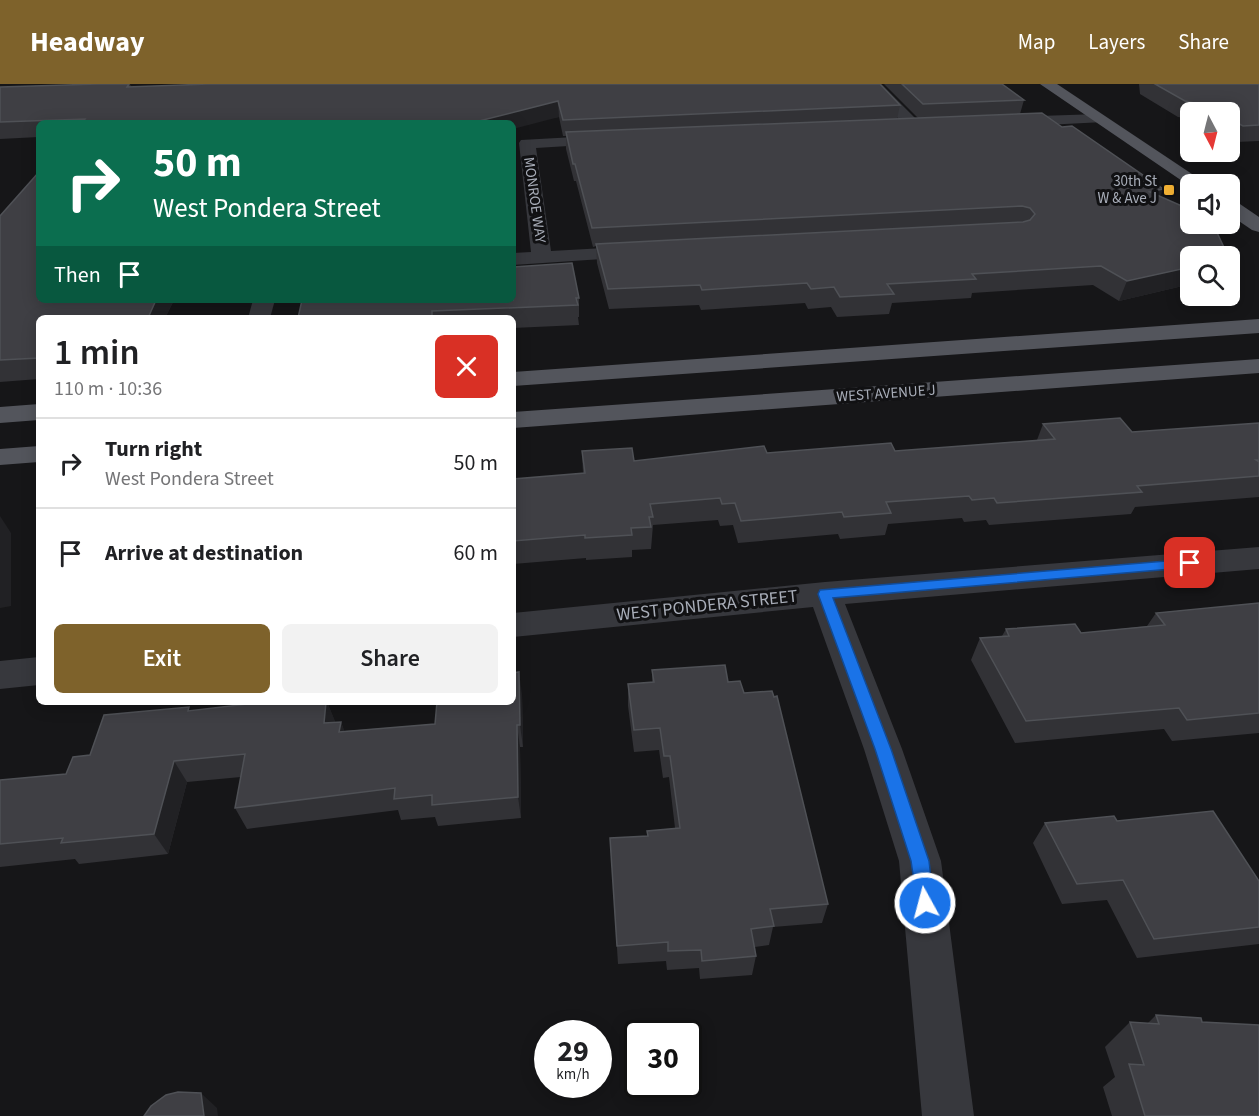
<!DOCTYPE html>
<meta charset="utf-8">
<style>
body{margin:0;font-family:"Source Sans 3",sans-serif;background:#f2f2f2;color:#202124;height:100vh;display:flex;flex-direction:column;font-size:22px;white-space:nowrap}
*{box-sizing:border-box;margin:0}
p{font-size:20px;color:#757577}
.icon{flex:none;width:33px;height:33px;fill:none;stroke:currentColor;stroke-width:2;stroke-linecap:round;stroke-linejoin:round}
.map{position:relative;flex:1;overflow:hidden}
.side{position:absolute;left:36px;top:231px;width:480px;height:390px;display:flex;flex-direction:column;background:#fff;border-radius:9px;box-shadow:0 3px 15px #0003}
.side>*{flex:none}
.hud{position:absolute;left:36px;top:36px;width:480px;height:183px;border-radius:9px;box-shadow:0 3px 15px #0003;background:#0b6e4f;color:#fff;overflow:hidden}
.needle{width:39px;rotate:173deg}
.buttons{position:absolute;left:1180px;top:18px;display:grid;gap:12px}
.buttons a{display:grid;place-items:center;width:60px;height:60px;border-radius:9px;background:#fff;box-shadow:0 3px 15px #0003;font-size:30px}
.speed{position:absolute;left:534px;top:936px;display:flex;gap:12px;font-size:30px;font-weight:700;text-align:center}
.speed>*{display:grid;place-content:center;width:78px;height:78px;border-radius:50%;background:#fff;box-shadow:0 3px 15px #0003;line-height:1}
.speed small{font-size:15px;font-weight:400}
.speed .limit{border:3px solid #111;border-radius:9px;background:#fff;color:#111}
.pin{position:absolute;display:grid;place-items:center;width:51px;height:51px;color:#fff;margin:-26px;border-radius:12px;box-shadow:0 3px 9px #0006}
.me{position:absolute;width:66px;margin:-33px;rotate:353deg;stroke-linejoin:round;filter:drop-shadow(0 0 4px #0008)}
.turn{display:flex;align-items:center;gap:21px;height:126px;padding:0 18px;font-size:27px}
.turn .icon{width:78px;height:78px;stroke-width:2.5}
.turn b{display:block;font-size:42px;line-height:51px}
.then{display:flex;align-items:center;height:57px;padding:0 18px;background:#0003;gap:12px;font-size:22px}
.round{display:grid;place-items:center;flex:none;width:63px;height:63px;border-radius:9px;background:#f2f2f2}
.summary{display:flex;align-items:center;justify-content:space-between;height:102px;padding:0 18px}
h1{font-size:36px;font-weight:600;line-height:45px}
.action{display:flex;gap:12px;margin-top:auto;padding:12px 18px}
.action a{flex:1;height:69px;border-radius:9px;background:#7e622b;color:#fff;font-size:24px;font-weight:600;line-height:69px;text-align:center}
.action a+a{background:#f2f2f2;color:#202124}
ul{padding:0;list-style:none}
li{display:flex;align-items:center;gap:18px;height:90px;padding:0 18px;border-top:2px solid #e0e0e0}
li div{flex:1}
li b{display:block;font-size:22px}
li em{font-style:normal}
header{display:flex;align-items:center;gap:36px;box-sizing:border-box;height:84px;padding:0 30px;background:#7e622b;color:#fff}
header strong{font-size:28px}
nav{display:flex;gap:33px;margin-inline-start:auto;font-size:21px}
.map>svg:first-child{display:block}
</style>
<header>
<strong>Headway</strong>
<nav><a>Map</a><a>Layers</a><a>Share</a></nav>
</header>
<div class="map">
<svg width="1259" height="1032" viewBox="0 0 1259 1032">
<rect width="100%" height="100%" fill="#161618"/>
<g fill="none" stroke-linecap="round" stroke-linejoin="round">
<g fill="#37383d" fill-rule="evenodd">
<polygon points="866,0 881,0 920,39 922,42 920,45 908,45"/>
<polygon points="1099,30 1104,32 1107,35 1104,38 1007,43 999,38 1007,33"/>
<polygon points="611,51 619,56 617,59 536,64 551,167 640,162 647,164 650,168 647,172 513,181 513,169 531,168 519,59 521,56"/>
<polygon points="253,216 275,216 270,234 248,234"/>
<polygon points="1259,463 1259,485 845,520 902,665 941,777 974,1032 922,1032 899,777 864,665 813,523 513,553 513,529 825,498"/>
<polygon points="39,573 39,601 0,605 0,577"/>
</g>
<g fill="#53555c" fill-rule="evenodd">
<polygon points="1040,0 1057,0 1207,100 1191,100 1191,103"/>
<polygon points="1230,116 1237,118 1259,133 1259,148 1252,146 1230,131"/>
<polygon points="1259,235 1259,249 513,302 513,288"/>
<polygon points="1259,275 1259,289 513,344 513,328"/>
<polygon points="39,320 39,336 0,339 0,323"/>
<polygon points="39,362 39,378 0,381 0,365"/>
</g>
</g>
<g fill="#323236">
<polygon points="130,0 131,3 900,21 897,35 918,34 884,0 1002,0 1024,16 1020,30 1160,112 1191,172 1191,200 1119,217 1093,201 972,209 971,214 892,219 889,230 837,233 831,223 808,225 805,219 701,226 699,221 609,225 597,179 596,162 593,163 576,97 574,97 566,65 566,52 563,52 559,33 513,39 39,39 39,53 0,55 0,3"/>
<polygon points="1139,0 1259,0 1259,57 1236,58 1230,55 1230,28 1191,28 1191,35 1178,33 1140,10"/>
<polygon points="0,132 174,216 165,234 39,234 39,295 0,298"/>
<polygon points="579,214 579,233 578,233 579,241 513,244 513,234 298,234"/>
<polygon points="1259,339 1259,413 1135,423 1131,430 989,441 986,436 964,438 962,434 888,440 885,451 840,455 838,450 738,459 733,441 720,442 718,436 653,441 651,465 632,466 632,473 586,476 586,474 513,480 513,395 583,390 582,367 634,377 767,369 895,367 1037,356 1043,340 1132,348"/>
<polygon points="1259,519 1259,649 1172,657 1164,645 1015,659 971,576 980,554 1002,552 1006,545 1081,549 1147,542 1156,529"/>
<polygon points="652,586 728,598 744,609 828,820 822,839 773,843 769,861 755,863 756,872 752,891 700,895 699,884 667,886 666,877 618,880 610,754 647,752 647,747 675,744 669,693 663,694 659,666 634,668 628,622 628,600 652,598"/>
<polygon points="522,610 523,663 520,663 521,734 438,742 435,733 401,736 398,726 247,745 235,724 241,693 187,698 168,770 79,780 75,775 0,783 0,696 66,690 90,671 191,627 265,618 327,618 335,638 341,638 344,647 435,640"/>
<polygon points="1117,737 1259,797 1259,860 1137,874 1107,816 1062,820 1033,759 1045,739"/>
<polygon points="1156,931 1202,938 1259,1032 1112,1032 1103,1003 1115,993 1105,963 1130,938 1148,939"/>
</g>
<g fill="#212124">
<polygon points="558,17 559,33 513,45 513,39 480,39 479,37"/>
<polygon points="1163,105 1156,123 1150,108"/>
<polygon points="1191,183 1191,200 1119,217 1127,197"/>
<polygon points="156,216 174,216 165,234 148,234"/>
<polygon points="0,432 11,449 11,522 0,524"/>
<polygon points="519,588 522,610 523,663 520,641"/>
<polygon points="326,618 327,618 335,637 332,661 324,639"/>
<polygon points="341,638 349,659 339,648"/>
<polygon points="517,641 520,663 521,734 518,713"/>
<polygon points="174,677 187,698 168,770 154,750"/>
<polygon points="201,1009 217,1024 218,1032 204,1032"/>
</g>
<g fill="#3f3f44" stroke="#4f5156" stroke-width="1.5">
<polygon points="98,0 129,0 127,3 209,0 880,0 900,21 563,36 558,17 479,37 480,39 82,39 85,35 0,38 0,3"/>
<polygon points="902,0 1002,0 1024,16 923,20"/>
<polygon points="1155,0 1258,0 1259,1 1259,41 1243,42 1230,35 1230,28 1218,28 1204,21 1185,17"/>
<polygon points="1042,29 1062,43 1072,42 1163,105 1150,108 1191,126 1191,140 1213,140 1228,172 1191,172 1191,183 1127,197 1101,182 972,190 976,195 887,200 894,210 840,213 834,203 811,205 807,199 702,206 700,201 608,205 596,160 1023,138 1030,136 1035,130 1030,124 1022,122 592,144 575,80 573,80 566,48"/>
<polygon points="39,88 39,216 156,216 148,234 39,234 39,274 0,276 0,132"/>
<polygon points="572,179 579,214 576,214 578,221 432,227 432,234 298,234 302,216 513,216 513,183"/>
<polygon points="1120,334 1132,348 1259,339 1259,376 1256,376 1259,378 1259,392 1137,402 1142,408 997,419 994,414 972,416 969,412 886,418 891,429 844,433 842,428 741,437 735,419 722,420 720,414 650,420 653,433 649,433 651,443 631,444 632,451 585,454 585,451 513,457 513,395 585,389 582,367 632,364 634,377 764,362 767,369 891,359 895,367 1055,355 1043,340"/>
<polygon points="1259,519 1259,629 1187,636 1179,624 1026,637 980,554 1009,552 1006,545 1075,540 1081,549 1165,541 1156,529"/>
<polygon points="725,581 728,598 740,597 744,609 772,607 774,613 777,612 828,820 770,825 774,842 751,845 756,872 702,877 701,866 668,867 668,858 617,862 610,754 648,752 647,747 680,744 670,672 664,672 660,644 634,646 628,600 654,598 652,586"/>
<polygon points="519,588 520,641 517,641 518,713 432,721 432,711 394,715 395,704 235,724 245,670 174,677 154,750 61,759 63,754 0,760 0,696 66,690 73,673 90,671 104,631 189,623 188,627 265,618 326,618 324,639 341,638 339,648 435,640 437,618 513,618 513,589"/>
<polygon points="1213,727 1259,797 1259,843 1154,855 1123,796 1077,800 1045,739 1114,732 1117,737"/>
<polygon points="1156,931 1201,934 1202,938 1259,941 1259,1032 1145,1032 1129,980 1144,981 1130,938 1159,940"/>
<polygon points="178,1008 201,1009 204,1032 144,1032 151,1022 166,1011"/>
</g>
<polygon fill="#1a73e8" stroke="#114b97" stroke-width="1.5" points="1190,475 1197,479 1195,483 833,514 891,665 929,777 934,819 931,825 925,828 918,825 911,777 875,665 818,510 820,506"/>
<rect fill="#f2b134" stroke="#111113" stroke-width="2" x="1163" y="100" width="12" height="12" rx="3"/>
<g text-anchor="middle" stroke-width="6" stroke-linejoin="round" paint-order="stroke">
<g font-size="15" fill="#a8adb8" stroke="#111113" text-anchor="end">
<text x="1157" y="102">30th St<tspan x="1157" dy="17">W &amp; Ave J</tspan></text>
</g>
<g font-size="15" fill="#a8adb8" stroke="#111113">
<text transform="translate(535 116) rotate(82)" y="5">MONROE WAY</text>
<text transform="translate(886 309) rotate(-4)" y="5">WEST AVENUE J</text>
</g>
<g font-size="18" fill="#a8adb8" stroke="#111113">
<text transform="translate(707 521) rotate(-6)" y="6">WEST PONDERA STREET</text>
</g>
</g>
</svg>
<div class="buttons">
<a><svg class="needle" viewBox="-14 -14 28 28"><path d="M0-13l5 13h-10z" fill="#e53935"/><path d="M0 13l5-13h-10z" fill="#757577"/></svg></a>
<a><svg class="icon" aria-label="sound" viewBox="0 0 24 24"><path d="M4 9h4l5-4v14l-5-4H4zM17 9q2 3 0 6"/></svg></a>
<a><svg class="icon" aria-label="search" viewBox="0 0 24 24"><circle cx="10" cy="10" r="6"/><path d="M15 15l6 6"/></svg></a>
</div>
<div class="speed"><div>29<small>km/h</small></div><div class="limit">30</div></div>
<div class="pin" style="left:1190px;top:479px;background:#d93025"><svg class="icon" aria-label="arrive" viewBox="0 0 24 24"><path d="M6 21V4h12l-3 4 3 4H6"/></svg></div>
<svg class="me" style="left:925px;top:819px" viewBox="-20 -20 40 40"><circle r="17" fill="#1a73e8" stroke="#fff" stroke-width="3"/><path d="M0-11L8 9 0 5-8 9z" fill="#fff"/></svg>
<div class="hud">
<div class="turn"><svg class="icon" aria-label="right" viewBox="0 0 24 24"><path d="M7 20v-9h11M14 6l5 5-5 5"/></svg><div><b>50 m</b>West Pondera Street</div></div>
<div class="then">Then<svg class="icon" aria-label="arrive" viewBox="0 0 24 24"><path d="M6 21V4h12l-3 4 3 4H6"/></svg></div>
</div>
<section class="side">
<div class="summary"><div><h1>1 min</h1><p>110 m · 10:36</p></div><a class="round" style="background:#d93025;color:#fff"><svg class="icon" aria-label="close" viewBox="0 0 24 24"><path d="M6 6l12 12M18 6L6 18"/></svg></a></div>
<ul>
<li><svg class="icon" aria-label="right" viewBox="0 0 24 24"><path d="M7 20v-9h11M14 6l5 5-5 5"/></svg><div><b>Turn right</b><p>West Pondera Street</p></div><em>50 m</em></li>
<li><svg class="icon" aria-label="arrive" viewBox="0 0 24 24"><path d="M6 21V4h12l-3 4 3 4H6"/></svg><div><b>Arrive at destination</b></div><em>60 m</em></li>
</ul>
<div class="action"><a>Exit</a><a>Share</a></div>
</section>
</div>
